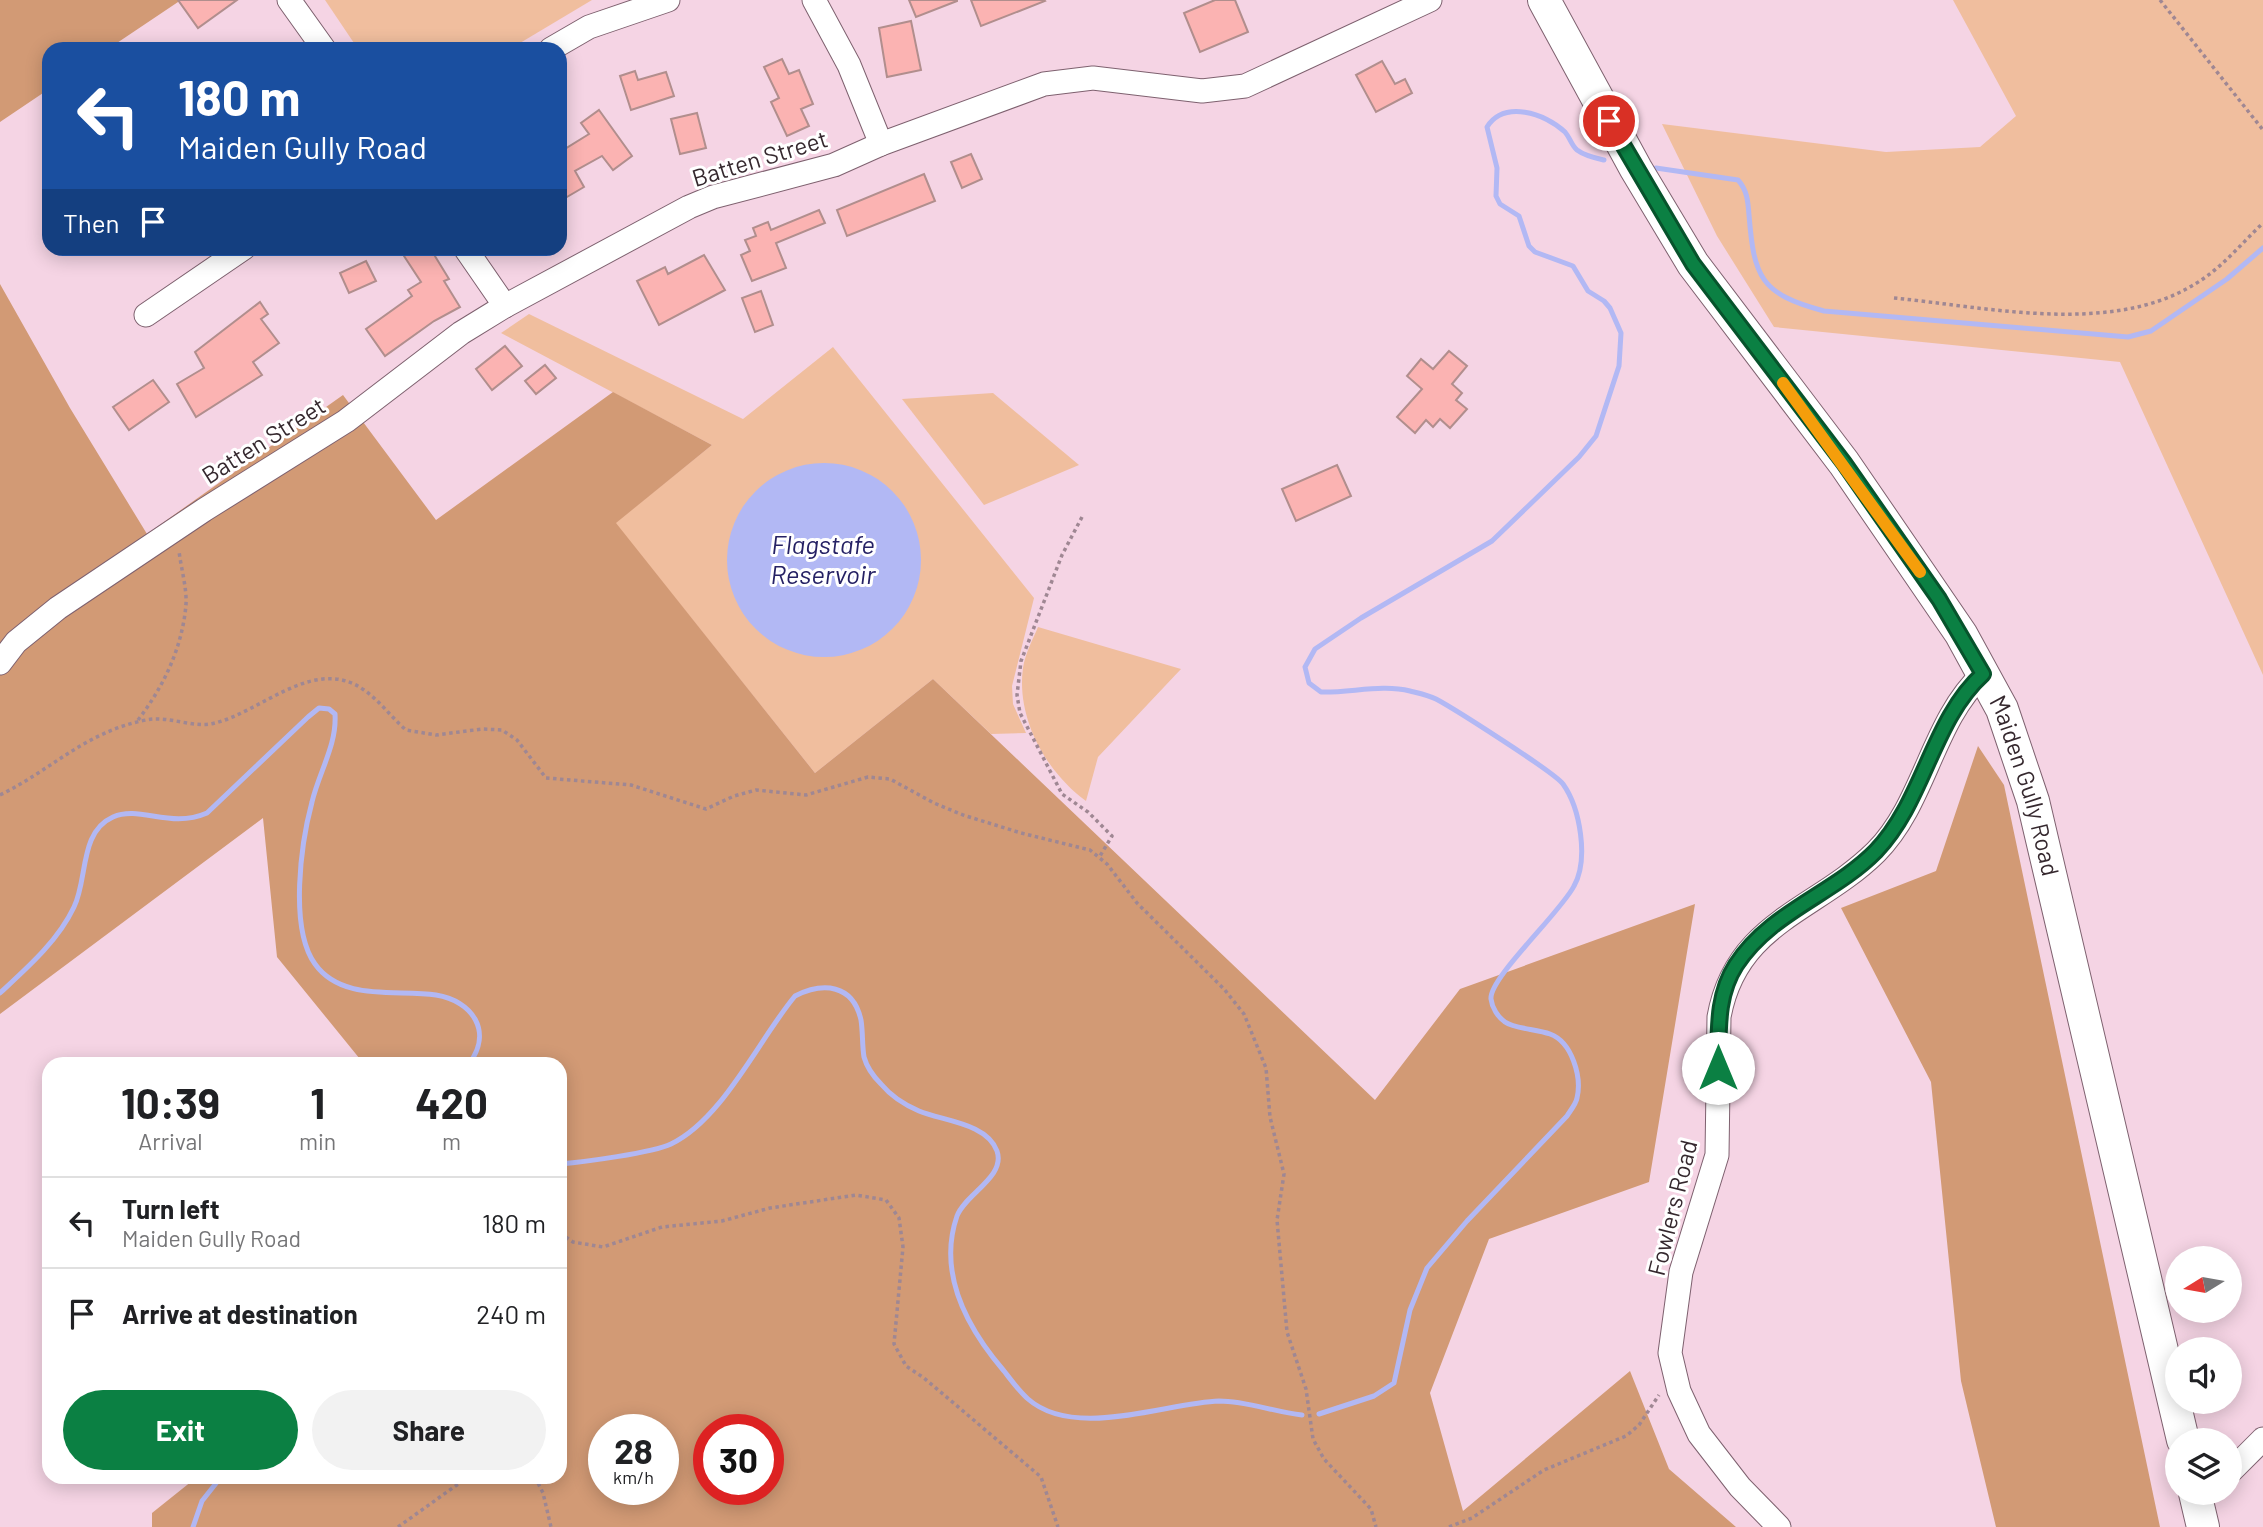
<!DOCTYPE html>
<style>
body{margin:0;font-family:Barlow,sans-serif;background:#f2f2f2;color:#202124;height:100vh;display:flex;flex-direction:column;font-size:26px;white-space:nowrap}
*{box-sizing:border-box;margin:0}
p{font-size:23px;color:#757577}
.icon{flex:none;width:38px;height:38px;fill:none;stroke:currentColor;stroke-width:2;stroke-linecap:round;stroke-linejoin:round}
.map{position:relative;flex:1;overflow:hidden}
.side{position:absolute;left:42px;top:1057px;width:525px;height:427px;display:flex;flex-direction:column;background:#fff;border-radius:21px;box-shadow:0 4px 18px #0003}
.side>*{flex:none}
.hud{position:absolute;left:42px;top:42px;width:525px;height:214px;border-radius:21px;box-shadow:0 4px 18px #0003;background:#1a4fa0;color:#fff;overflow:hidden}
.needle{width:46px;rotate:259deg}
.tools{position:absolute;left:2165px;top:1246px;display:grid;gap:14px}
.tools a{display:grid;place-items:center;width:77px;height:77px;border-radius:50%;background:#fff;box-shadow:0 4px 18px #0003;font-size:35px}
.speed{position:absolute;left:588px;top:1414px;display:flex;gap:14px;font-size:35px;font-weight:700;text-align:center}
.speed>*{display:grid;place-content:center;width:91px;height:91px;border-radius:50%;background:#fff;box-shadow:0 4px 18px #0003;line-height:1}
.speed small{font-size:18px;font-weight:400}
.speed .limit{border:10px solid #d22;background:#fff;color:#111}
.pin{position:absolute;display:grid;place-items:center;width:60px;height:60px;color:#fff;margin:-30px;border:4px solid #fff;border-radius:50%;box-shadow:0 2px 7px #0007}
.me{position:absolute;width:77px;margin:-38px;rotate:0deg;stroke-linejoin:round;filter:drop-shadow(0 0 5px #0008)}
.turn{display:flex;align-items:center;gap:24px;height:147px;padding:0 21px;font-size:32px}
.turn .icon{width:91px;height:91px;stroke-width:2.5}
.turn b{display:block;font-size:49px;line-height:60px}
.then{display:flex;align-items:center;height:66px;padding:0 21px;background:#0003;gap:14px;font-size:26px}
.eta{display:flex;justify-content:space-evenly;align-items:center;height:119px;text-align:center}
.eta b{font-size:42px;font-weight:700;line-height:49px}
.cta{display:flex;gap:14px;margin-top:auto;padding:14px 21px}
.cta a{flex:1;height:80px;border-radius:42px;background:#0b8043;color:#fff;font-size:28px;font-weight:700;line-height:80px;text-align:center}
.cta a+a{background:#f2f2f2;color:#202124}
ul{padding:0;list-style:none}
li{display:flex;align-items:center;gap:21px;height:91px;padding:0 21px;border-top:2px solid #e0e0e0}
li div{flex:1}
li b{display:block;font-size:26px}
li em{font-style:normal}
.map>svg:first-child{display:block}
</style>
<div class="map">
<svg width="2263" height="1527" viewBox="0 0 2263 1527">
<rect width="100%" height="100%" fill="#f5d4e4"/>
<g fill="#f0be9e">
<polygon points="325,0 592,0 510,49 358,49"/>
<polygon points="1953,0 2263,0 2263,675 2120,362 1774,327 1717,236 1662,124 1886,152 1980,147 2016,116"/>
<polygon points="529,314 743,419 833,347 1034,598 1012,686 1013,704 1026,733 991,734 933,679 815,773 615,523 712,445 501,333"/>
<polygon points="993,393 1079,465 984,505 902,399"/>
<path d="M1038 627 1181 669 1098 757 1086 801C1046 772 1016 718 1023 668 1025 654 1033 639 1038 627Z"/>
</g>
<g fill="#d29a75" fill-rule="evenodd">
<polygon points="0,0 181,0 108,49 49,49 49,89 0,122"/>
<path d="M0 284 70 408 147 534 343 395 436 520 613 392 712 445 616 523 815 773 933 679 1375 1100 1460 989 1695 904 1649 1182 1489 1239 1430 1393 1463 1511 1630 1371 1669 1469 1736 1527H152V1513L197 1477H560V1064H364L277 957 263 818 0 1014ZM604 1430H663V1489H604ZM709 1430H768V1489H709Z"/>
<polygon points="1978,746 2004,785 2160,1527 1996,1527 1961,1381 1931,1082 1841,908 1936,871"/>
</g>
<circle fill="#b2b8f4" cx="824" cy="560" r="97"/>
<g fill="none" stroke-linecap="round" stroke-linejoin="round">
<g stroke="#b2b8f4" stroke-width="5">
<path d="M1656 168 1738 180C1747 190 1748 201 1749 215 1754 277 1760 294 1824 311L2128 337 2151 331 2227 279 2263 248"/>
<path d="M0 993C27 968 58 941 74 907 88 879 79 832 113 817 140 805 170 829 207 813L308 717 319 708 329 709 335 714C337 745 319 772 312 802 301 843 289 928 315 964 342 1002 397 989 436 995 473 1001 493 1032 469 1064"/>
<path d="M560 1164C583 1162 652 1153 671 1144 723 1119 759 1039 795 996 823 982 853 984 861 1020 863 1033 862 1045 864 1057 867 1068 873 1076 881 1084 891 1096 905 1105 919 1111 943 1121 987 1123 997 1151 1006 1177 965 1194 957 1216 937 1274 968 1329 1004 1371 1011 1380 1019 1391 1028 1399 1075 1440 1165 1403 1219 1401 1247 1401 1274 1412 1302 1415"/>
<path d="M1319 1414 1374 1396 1394 1383 1410 1310 1427 1268 1467 1221 1567 1116C1570 1111 1576 1104 1577 1098 1582 1077 1572 1042 1550 1034 1537 1029 1515 1029 1505 1022 1498 1017 1492 1008 1491 999 1489 978 1561 912 1574 886 1589 859 1580 808 1563 784 1554 772 1453 708 1436 699 1428 695 1418 693 1410 691 1382 684 1350 693 1321 692L1309 683 1305 667 1315 649 1361 618 1492 541 1579 457 1596 436 1619 366 1621 333 1610 308 1604 301 1588 291 1573 266 1535 252 1529 246 1519 216 1500 204 1496 196 1497 168 1487 127C1504 100 1545 113 1565 132 1570 138 1572 146 1577 150 1585 156 1595 158 1604 160"/>
<polyline points="193,1527 202,1501 221,1477"/>
</g>
</g>
<g fill="#fbb3b2" stroke="#b18e8d" stroke-width="2">
<polygon points="178,0 237,0 198,28"/>
<polygon points="909,0 957,0 957,1 916,17"/>
<polygon points="971,0 1044,0 1045,1 981,26"/>
<polygon points="1215,0 1235,0 1248,32 1200,52 1184,13"/>
<polygon points="911,21 921,70 887,77 879,28"/>
<polygon points="782,59 789,74 799,70 813,104 801,109 809,126 787,136 771,102 779,98 764,67"/>
<polygon points="1382,61 1395,84 1405,79 1412,93 1376,112 1356,75"/>
<polygon points="635,71 638,80 666,72 674,96 631,110 620,76"/>
<polygon points="599,110 632,156 613,170 602,156 575,171 584,187 560,201 560,145 563,150 589,134 581,123"/>
<polygon points="697,113 706,148 680,154 671,119"/>
<polygon points="971,154 982,179 962,188 951,162"/>
<polygon points="924,174 935,201 847,236 837,210"/>
<polygon points="819,210 825,223 776,243 786,268 752,281 741,255 750,251 745,240 756,236 753,228 768,222 771,230"/>
<polygon points="415,248 430,248 449,279 444,281 460,307 434,321 385,356 366,329 412,296 408,290 421,282 404,256"/>
<polygon points="704,255 725,290 659,325 637,281 665,267 668,274"/>
<polygon points="366,261 376,281 349,293 340,273"/>
<polygon points="761,291 773,325 755,332 742,298"/>
<polygon points="260,302 268,314 261,319 279,343 253,362 262,375 196,417 177,384 204,368 195,352"/>
<polygon points="505,346 522,366 492,390 476,369"/>
<polygon points="1449,351 1467,366 1452,384 1462,393 1456,400 1467,409 1450,428 1440,419 1433,427 1426,420 1415,433 1397,417 1422,389 1407,376 1421,359 1433,369"/>
<polygon points="545,365 556,378 536,394 525,381"/>
<polygon points="153,380 169,402 129,430 113,407"/>
<polygon points="1337,465 1351,496 1296,521 1282,489"/>
</g>
<g fill="none" stroke-linecap="round" stroke-linejoin="round">
<g stroke="#7e616f" stroke-width="25">
<g id="street">
<polyline points="289,0 324,49"/>
<polyline points="814,0 849,65 881,144"/>
<polyline points="551,49 589,27 668,0"/>
<polyline points="465,248 505,306"/>
<polyline points="146,315 244,248"/>
<polyline points="0,663 16,642 58,608 204,510 346,421 461,333 505,306 689,207 713,197 834,165 881,144 1044,84 1093,78 1202,91 1245,86 1430,0"/>
<polyline points="2230,1472 2263,1439"/>
<path d="M1779 1527 1740 1487 1699 1434 1679 1391 1670 1353 1681 1272 1717 1155 1719 1017C1736 922 1816 911 1876 852 1925 803 1932 721 1983 674"/>
</g>
</g>
<g stroke="#7e616f" stroke-width="34">
<g id="secondary">
<path id="s1" d="M1544 0 1636 169 1693 264 1844 463 1961 634 2002 709 2033 801 2183 1440"/>
<polyline points="2195,1493 2203,1527"/>
</g>
</g>
<g stroke="#9f8793" stroke-width="3.5" stroke-dasharray="3.5 3.5" stroke-linecap="butt">
<polyline points="2160,0 2263,130"/>
<path d="M1894 298C1987 307 2111 336 2195 284 2222 268 2241 244 2263 223"/>
<polyline points="1082,517 1062,555 1021,661 1017,695 1020,713 1062,794 1088,812 1112,836 1100,856"/>
<path d="M138 720C164 686 182 648 186 605 187 588 181 568 179 551"/>
<path d="M0 795C53 769 85 732 146 720 169 715 193 729 215 723 263 711 315 655 364 690 380 701 391 717 406 730L436 735 482 729 502 730 517 740 546 778 631 785 706 809 734 796 756 790 806 795 868 777 890 779 934 803 963 815 1021 833 1090 850 1107 864 1137 903 1224 989 1244 1014 1266 1068 1270 1117 1284 1174 1277 1220 1287 1332 1306 1389 1313 1439 1324 1459 1371 1509 1376 1527"/>
<polyline points="560,1233 573,1242 603,1247 662,1227 722,1221 770,1208 856,1195 886,1200 899,1218 903,1247 894,1344 906,1366 924,1378 1041,1477 1058,1527"/>
<polyline points="535,1477 543,1493 551,1527"/>
<polyline points="398,1527 468,1477"/>
<polyline points="1449,1527 1472,1518 1544,1470 1626,1436 1639,1425 1659,1395"/>
</g>
<use href="#street" stroke="#fff" stroke-width="23"/>
<use href="#secondary" stroke="#fff" stroke-width="32"/>
</g>
<g fill="none" stroke-linecap="round" stroke-linejoin="round">
<g stroke="#07532c" stroke-width="18">
<path id="route" d="M1609 121 1693 264 1844 463 1939 599 1983 674C1932 720 1924 801 1876 851 1834 894 1770 912 1736 965 1716 996 1719 1032 1718 1068"/>
</g>
<use href="#route" stroke="#0b8043" stroke-width="12"/>
<polyline stroke="#f59e0b" stroke-width="12" points="1783,383 1920,572"/>
</g>
<g text-anchor="middle" stroke-width="6" stroke-linejoin="round" paint-order="stroke">
<g font-size="24" fill="#35282e" stroke="#fff">
<text transform="translate(760 159) rotate(-17)" y="8">Batten Street</text>
<text transform="translate(264 441) rotate(-32)" y="8">Batten Street</text>
<text dy="8" stroke="none"><textPath href="#s1" startOffset="926">Maiden Gully Road</textPath></text>
<text transform="translate(1673 1208) rotate(-76)" y="8">Fowlers Road</text>
</g>
<g font-size="26" font-style="italic" fill="#252164" stroke="#fff">
<text x="823" y="554">Flagstafe<tspan x="823" dy="30">Reservoir</tspan></text>
</g>
</g>
</svg>
<div class="tools">
<a><svg class="needle" viewBox="-14 -14 28 28"><path d="M0-13l5 13h-10z" fill="#e53935"/><path d="M0 13l5-13h-10z" fill="#757577"/></svg></a>
<a><svg class="icon" aria-label="sound" viewBox="0 0 24 24"><path d="M4 9h4l5-4v14l-5-4H4zM17 9q2 3 0 6"/></svg></a>
<a><svg class="icon" aria-label="layers" viewBox="0 0 24 24"><path d="M12 4l9 5-9 5-9-5zM3 14l9 5 9-5"/></svg></a>
</div>
<div class="speed"><div>28<small>km/h</small></div><div class="limit">30</div></div>
<div class="pin" style="left:1609px;top:121px;background:#d93025"><svg class="icon" aria-label="arrive" viewBox="0 0 24 24"><path d="M6 21V4h12l-3 4 3 4H6"/></svg></div>
<svg class="me" style="left:1718px;top:1068px" viewBox="-20 -20 40 40"><circle r="19" fill="#fff"/><path d="M0-13L10 11 0 6-10 11z" fill="#0b8043"/></svg>
<div class="hud">
<div class="turn"><svg class="icon" aria-label="left" viewBox="0 0 24 24"><path d="M17 20v-9H6M10 6l-5 5 5 5"/></svg><div><b>180 m</b>Maiden Gully Road</div></div>
<div class="then">Then<svg class="icon" aria-label="arrive" viewBox="0 0 24 24"><path d="M6 21V4h12l-3 4 3 4H6"/></svg></div>
</div>
<section class="side">
<div class="eta">
<div><b>10:39</b><p>Arrival</p></div>
<div><b>1</b><p>min</p></div>
<div><b>420</b><p>m</p></div>
</div>
<ul>
<li><svg class="icon" aria-label="left" viewBox="0 0 24 24"><path d="M17 20v-9H6M10 6l-5 5 5 5"/></svg><div><b>Turn left</b><p>Maiden Gully Road</p></div><em>180 m</em></li>
<li><svg class="icon" aria-label="arrive" viewBox="0 0 24 24"><path d="M6 21V4h12l-3 4 3 4H6"/></svg><div><b>Arrive at destination</b></div><em>240 m</em></li>
</ul>
<div class="cta"><a>Exit</a><a>Share</a></div>
</section>
</div>
